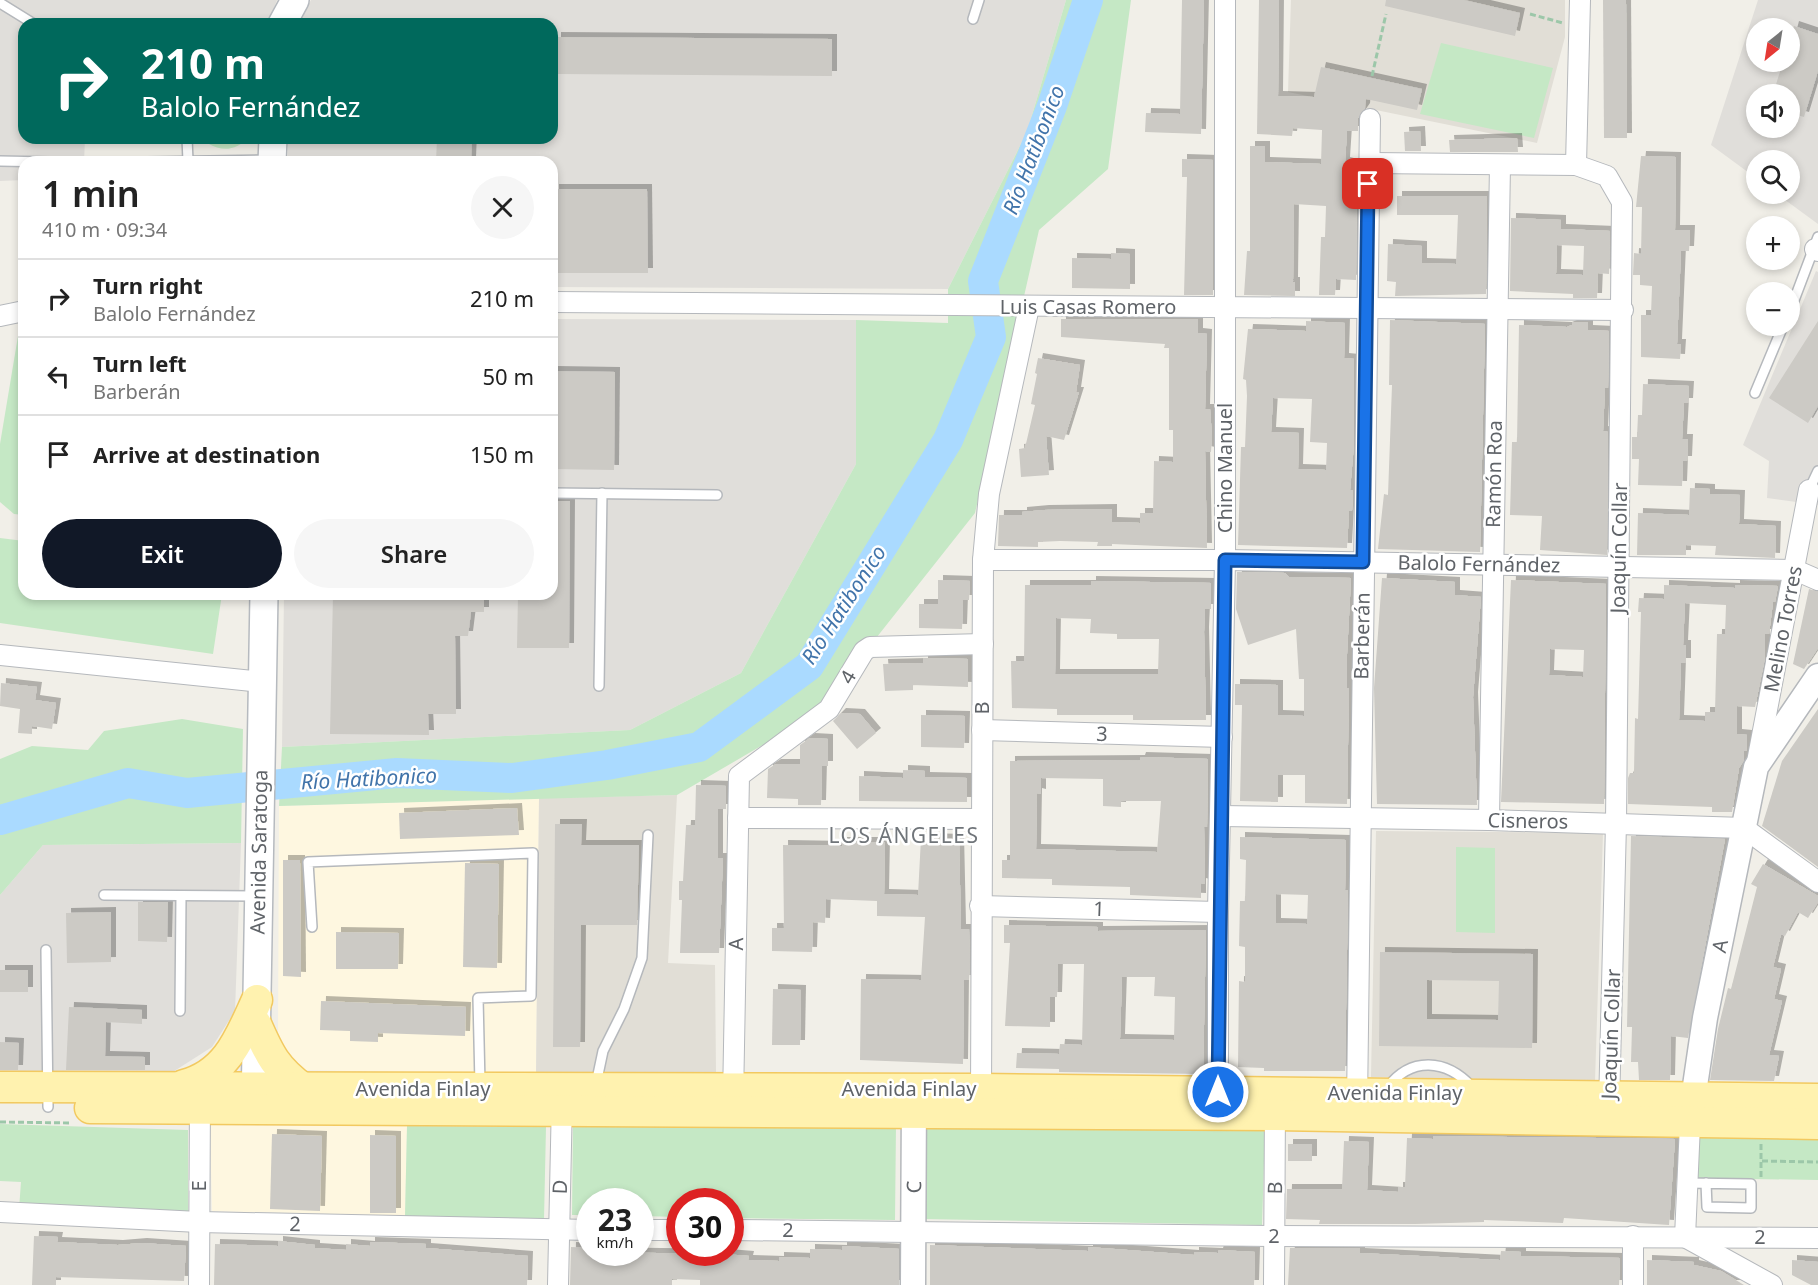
<!DOCTYPE html>
<meta charset="utf-8">
<style>
body{margin:0;font-family:"Noto Sans",sans-serif;background:#f6f6f6;color:#222;height:100vh;display:flex;flex-direction:column;font-size:22px;white-space:nowrap}
*{box-sizing:border-box;margin:0}
p{font-size:20px;color:#767676}
.icon{flex:none;width:33px;height:33px;fill:none;stroke:currentColor;stroke-width:2;stroke-linecap:round;stroke-linejoin:round}
.map{position:relative;flex:1;overflow:hidden}
.panel{position:absolute;left:18px;top:156px;width:540px;height:444px;display:flex;flex-direction:column;background:#fff;border-radius:18px;box-shadow:0 3px 9px #0003}
.panel>*{flex:none}
.top-card{position:absolute;left:18px;top:18px;width:540px;height:126px;border-radius:18px;box-shadow:0 3px 9px #0003;background:#00695c;color:#fff;overflow:hidden}
.needle{width:39px;rotate:210deg}
.buttons{position:absolute;left:1746px;top:18px;display:grid;gap:12px}
.buttons a{display:grid;place-items:center;width:54px;height:54px;border-radius:50%;background:#fff;box-shadow:0 3px 9px #0003;font-size:30px}
.speed{position:absolute;left:576px;top:1188px;display:flex;gap:12px;font-size:30px;font-weight:700;text-align:center}
.speed>*{display:grid;place-content:center;width:78px;height:78px;border-radius:50%;background:#fff;box-shadow:0 3px 9px #0003;line-height:1}
.speed small{font-size:15px;font-weight:400}
.speed .limit{border:9px solid #d22;background:#fff;color:#111}
.pin{position:absolute;display:grid;place-items:center;width:51px;height:51px;color:#fff;margin:-26px;border-radius:12px;box-shadow:0 3px 9px #0006}
.me{position:absolute;width:66px;margin:-33px;rotate:0deg;stroke-linejoin:round;filter:drop-shadow(0 0 4px #0008)}
.turn{display:flex;align-items:center;gap:21px;height:126px;padding:0 24px;font-size:27px}
.turn .icon{width:78px;height:78px;stroke-width:2.5}
.turn b{display:block;font-size:42px;line-height:51px}
.round{display:grid;place-items:center;flex:none;width:63px;height:63px;border-radius:32px;background:#f6f6f6}
.head{display:flex;align-items:center;justify-content:space-between;height:102px;padding:0 24px}
h1{font-size:36px;font-weight:600;line-height:45px}
.button{display:flex;gap:12px;margin-top:auto;padding:12px 24px}
.button a{flex:1;height:69px;border-radius:36px;background:#111827;color:#fff;font-size:24px;font-weight:600;line-height:69px;text-align:center}
.button a+a{background:#f6f6f6;color:#222}
ul{padding:0;list-style:none}
li{display:flex;align-items:center;gap:18px;height:78px;padding:0 24px;border-top:2px solid #e0e0e0}
li div{flex:1}
li b{display:block;font-size:22px}
li em{font-style:normal}
.map>svg:first-child{display:block}
</style>
<div class="map">
<svg width="1818" height="1285" viewBox="0 0 1818 1285">
<defs>
<filter id="shadow"><feDropShadow dx="5" dy="-5" stdDeviation="0" flood-color="#0004"/></filter>
</defs>
<rect width="100%" height="100%" fill="#f1efe8"/>
<g fill="#fef7e0">
<polygon points="539,798 536,1075 302,1070 291,1065 278,1038 279,806"/>
<polygon points="210,1125 407,1126 405,1216 212,1211"/>
</g>
<g fill="#e0deda" fill-rule="evenodd">
<polygon points="0,0 277,0 268,24 24,24 24,138 85,138 84,162 24,162 24,180 0,181"/>
<polygon points="311,0 1066,0 1027,132 948,289 552,287 552,162 288,162 288,138 552,138 552,24 298,24"/>
<path d="M1758 0H1818V224L1777 194H1790V160H1756V178L1711 145ZM1756 28H1790V62H1756ZM1756 94H1790V128H1756Z"/>
<polygon points="1816,271 1818,272 1818,505 1767,498 1769,461 1743,445"/>
<polygon points="552,319 856,320 856,464 741,673 630,730 282,747 284,594 552,594"/>
<polygon points="241,843 235,1011 212,1047 168,1075 0,1072 0,895 43,845"/>
</g>
<g fill="#e1ded6">
<polygon points="1291,0 1565,0 1565,37 1537,143 1288,92"/>
<polygon points="677,795 668,963 715,965 716,1072 536,1075 539,798"/>
<polygon points="1376,831 1603,833 1595,1081 1371,1077"/>
</g>
<g fill="#c5e8c5">
<polygon points="1066,0 1131,0 1108,169 1039,230 975,513 816,714 677,795 279,806 282,747 630,730 741,673 856,464 856,320 948,323 948,289 1027,132"/>
<polygon points="1441,43 1553,68 1534,138 1420,114"/>
<path d="M208 138H247C238 150 222 152 209 144Z"/>
<polygon points="24,329 24,515 14,514 0,502 0,444 19,330"/>
<polygon points="0,538 24,541 24,594 222,594 213,654 0,623"/>
<polygon points="182,719 243,729 241,843 43,845 0,895 0,759 32,746 88,750 104,731"/>
<polygon points="1456,847 1495,848 1495,933 1456,932"/>
<polygon points="0,1124 188,1130 188,1216 19,1209 21,1182 0,1181"/>
<polygon points="573,1125 896,1125 895,1220 731,1218 730,1202 680,1202 679,1217 641,1216 640,1202 590,1202 589,1215 572,1215"/>
<polygon points="925,1125 1265,1129 1262,1225 924,1219"/>
<polygon points="407,1126 546,1127 544,1219 405,1216"/>
<polygon points="1699,1135 1818,1137 1818,1180 1696,1178"/>
</g>
<g fill="none" stroke-linecap="round" stroke-linejoin="round">
<polyline stroke="#aadaff" stroke-width="30" points="0,820 128,783 187,793 397,773 512,778 607,765 699,747 809,666 948,440 991,337 983,281 1052,106 1088,0"/>
</g>
<g fill="#cccac5" fill-rule="evenodd" filter="url(#shadow)">
<polygon points="1182,0 1204,0 1201,134 1145,132 1146,113 1180,114"/>
<polygon points="1259,0 1279,0 1278,96 1314,97 1321,67 1422,89 1417,110 1366,99 1365,108 1358,118 1358,131 1347,131 1345,162 1357,165 1356,280 1336,279 1335,295 1319,295 1321,237 1325,237 1326,206 1294,204 1293,282 1295,282 1295,296 1244,295 1247,251 1250,251 1250,146 1265,146 1265,162 1321,164 1322,130 1293,128 1292,136 1257,134"/>
<polygon points="1386,0 1464,0 1520,13 1515,36 1385,6"/>
<polygon points="1603,0 1626,0 1627,138 1604,138"/>
<polygon points="1794,26 1818,34 1818,71 1804,117 1790,113 1790,94 1773,94 1783,62 1790,62 1790,41"/>
<polygon points="556,37 832,39 832,76 556,74"/>
<polygon points="1420,131 1421,151 1405,151 1404,132"/>
<polygon points="437,138 472,138 471,162 436,162"/>
<polygon points="1517,138 1518,152 1450,152 1449,140"/>
<polygon points="1641,156 1676,157 1675,230 1690,230 1689,251 1681,251 1677,344 1681,344 1680,359 1641,357 1641,315 1651,315 1652,286 1640,285 1640,275 1633,275 1634,253 1641,254 1642,207 1636,207"/>
<polygon points="1182,159 1213,160 1213,295 1184,295 1187,177 1182,177"/>
<polygon points="554,189 647,189 648,273 555,273"/>
<polygon points="1397,196 1487,196 1486,294 1395,296 1396,282 1387,281 1388,244 1422,246 1422,263 1456,264 1458,215 1397,215"/>
<path d="M1511 218 1561 220V229L1610 231 1609 274 1598 273 1597 298H1573V294L1510 291ZM1557 245 1584 246 1583 275 1556 274Z"/>
<polygon points="1111,253 1130,254 1130,289 1072,288 1072,258 1111,259"/>
<polygon points="1061,319 1198,319 1198,333 1207,334 1205,409 1210,409 1212,437 1211,452 1205,451 1207,548 1112,544 1112,546 1097,546 1098,542 1060,541 1038,542 1038,547 998,546 999,515 1022,515 1022,512 1044,510 1112,509 1112,522 1140,523 1140,513 1153,513 1154,461 1173,462 1173,430 1169,430 1169,348 1164,348 1165,344 1061,337"/>
<polygon points="1390,320 1485,324 1480,552 1378,549 1384,494 1388,495 1392,385 1389,385"/>
<path d="M1306 321 1345 323 1344 358 1354 359V444L1350 490H1353V494L1352 511H1349L1347 548 1238 545 1241 447H1245L1247 396 1246 380 1243 379 1248 329 1306 331ZM1273 398 1312 399 1310 442 1327 443 1326 470 1298 469 1299 433 1271 432Z"/>
<polygon points="1818,321 1818,406 1808,423 1769,398"/>
<polygon points="1572,322 1588,322 1588,330 1609,331 1608,388 1605,388 1603,431 1608,432 1607,555 1540,550 1542,516 1510,515 1512,442 1517,442 1519,325 1567,327 1572,325"/>
<polygon points="1038,358 1080,365 1076,392 1079,392 1064,440 1046,436 1049,475 1021,477 1019,449 1025,448 1035,405 1031,404 1037,374 1035,373"/>
<polygon points="552,371 615,372 614,470 552,469"/>
<polygon points="1643,384 1689,386 1688,403 1684,403 1682,439 1688,439 1687,461 1683,461 1682,486 1638,485 1639,459 1632,459 1632,437 1637,437 1638,415 1642,415"/>
<polygon points="1690,488 1710,489 1710,494 1740,495 1739,524 1776,526 1775,558 1715,555 1716,546 1686,545 1686,555 1637,555 1638,513 1689,515"/>
<polygon points="552,501 570,501 569,648 517,648 518,594 552,594"/>
<polygon points="1237,572 1285,573 1289,577 1351,578 1347,654 1347,688 1349,688 1347,804 1305,803 1305,775 1278,775 1278,802 1240,801 1242,705 1235,705 1235,684 1278,685 1278,715 1304,716 1304,679 1299,679 1296,629 1248,645 1236,609"/>
<polygon points="1382,578 1455,582 1455,595 1481,597 1473,697 1477,805 1377,804 1374,688"/>
<polygon points="938,580 970,581 969,600 963,600 962,629 919,628 919,604 938,604"/>
<path d="M1511 580 1606 584 1604 804 1501 802ZM1550 649 1584 650 1583 677 1549 675Z"/>
<path d="M1091 581 1211 583V609H1205L1204 632 1206 720H1133V715H1057V709L1012 708 1011 661H1024L1025 585H1091ZM1056 618 1091 619 1090 633 1117 634V639H1159L1158 674H1055Z"/>
<path d="M1664 585 1735 588V585L1778 586 1775 602H1773L1769 634H1765V658L1755 707 1737 706V734L1747 735V751H1744V760L1739 768 1732 812H1712V807L1628 804V778L1630 773H1634L1635 718 1638 719 1641 612H1638L1639 598 1664 599ZM1685 603 1726 605 1725 634H1717L1715 712H1705V721L1679 720 1681 663H1686V645H1683Z"/>
<polygon points="1809,589 1818,592 1818,648 1804,669 1793,664"/>
<polygon points="333,594 484,594 484,612 471,612 468,636 455,636 456,714 428,714 429,735 330,734"/>
<polygon points="923,658 968,659 968,687 913,685 913,690 885,691 883,664 923,663"/>
<polygon points="1,683 37,687 35,700 56,703 52,729 32,726 32,734 18,733 20,709 0,706"/>
<polygon points="1818,709 1818,867 1762,826 1782,761"/>
<polygon points="841,713 860,714 876,733 857,749 833,721"/>
<polygon points="921,715 965,716 964,748 921,747"/>
<polygon points="810,738 828,739 828,766 822,766 821,805 798,805 798,799 767,798 768,769 776,764 800,764 800,745"/>
<path d="M1141 757 1208 759 1207 827H1204L1205 884 1201 883V898L1130 895V887L1052 885V879L1002 878V860H1010V761L1140 760ZM1041 778 1103 779V806L1121 807V801H1161L1157 852 1036 849 1037 793 1041 794Z"/>
<polygon points="903,770 925,771 925,777 967,778 967,802 859,801 859,776 903,778"/>
<polygon points="696,785 726,786 726,809 718,809 718,858 723,858 719,953 680,953 682,900 679,900 679,881 683,881 686,825 695,825"/>
<polygon points="517,808 519,835 400,839 399,813"/>
<polygon points="555,824 582,824 581,845 639,845 637,925 581,925 580,1047 553,1047"/>
<polygon points="1631,836 1725,839 1688,1038 1671,1036 1670,1080 1639,1080 1638,1062 1631,1062 1632,1027 1627,1027"/>
<path d="M1240 837 1346 840 1345 890H1348L1345 1071H1264V1068L1238 1067 1239 981 1245 982V947L1239 946 1240 901H1245L1246 860 1240 859ZM1276 894 1308 895 1307 924 1276 923Z"/>
<polygon points="921,838 959,839 961,929 969,929 970,962 969,980 964,980 963,1064 860,1060 861,979 921,980 925,917 877,916 877,901 826,899 825,923 813,922 812,952 772,951 772,928 784,928 783,845 842,846 842,842 885,842 884,894 918,895"/>
<polygon points="283,860 300,860 301,977 283,976"/>
<polygon points="465,863 499,864 497,968 463,967"/>
<polygon points="1763,864 1818,896 1818,902 1808,918 1798,912 1785,936 1781,934 1773,967 1781,969 1774,999 1782,1001 1769,1055 1779,1056 1774,1081 1710,1080 1718,1029 1728,988 1731,989 1757,887 1751,884"/>
<polygon points="138,902 168,902 167,942 138,941"/>
<polygon points="111,912 111,962 67,963 66,913"/>
<path d="M1004 925 1098 927V931L1206 930 1203 1074 1059 1072V1069L1016 1068 1017 1053 1059 1054 1060 1044 1082 1045 1084 964H1058L1057 997H1050V1027L1005 1026 1010 943H1004ZM1122 977H1155L1154 996 1175 997 1174 1040 1120 1039Z"/>
<polygon points="336,932 399,933 398,969 336,969"/>
<path d="M1380 952 1533 954 1532 1048 1379 1046ZM1427 980 1499 981 1498 1020 1427 1019Z"/>
<rect x="0" y="970" width="28" height="22"/>
<polygon points="773,989 801,990 800,1045 772,1045"/>
<polygon points="321,1001 466,1007 465,1036 378,1033 378,1042 350,1041 350,1031 320,1030"/>
<polygon points="69,1007 142,1010 142,1024 106,1022 105,1056 145,1057 145,1070 66,1070"/>
<polygon points="0,1042 19,1043 18,1070 0,1070"/>
<polygon points="272,1134 322,1136 320,1211 270,1209"/>
<polygon points="370,1135 396,1136 396,1213 370,1213"/>
<polygon points="1433,1136 1675,1139 1669,1225 1564,1218 1563,1223 1484,1220 1484,1222 1415,1224 1319,1224 1320,1220 1286,1219 1287,1189 1342,1189 1344,1141 1369,1142 1367,1190 1398,1192 1398,1187 1405,1187 1407,1138 1433,1139"/>
<rect x="1288" y="1144" width="24" height="17"/>
<polygon points="34,1236 58,1237 57,1242 118,1245 142,1243 186,1246 184,1281 56,1277 56,1285 32,1285"/>
<polygon points="278,1241 315,1245 315,1248 346,1250 346,1244 370,1246 370,1242 426,1244 426,1248 528,1256 527,1285 214,1285 215,1244 278,1246"/>
<polygon points="930,1245 1088,1251 1088,1247 1194,1255 1194,1252 1218,1253 1219,1250 1255,1252 1254,1285 930,1285"/>
<polygon points="842,1246 899,1249 899,1285 700,1285 700,1280 672,1279 672,1285 570,1285 571,1247 590,1248 590,1252 724,1254 749,1256 748,1260 779,1261 779,1257 810,1258 810,1249 842,1250"/>
<polygon points="1290,1248 1360,1248 1360,1253 1500,1260 1501,1251 1521,1252 1521,1256 1620,1258 1619,1285 1288,1285"/>
<polygon points="1647,1260 1694,1262 1694,1265 1721,1271 1744,1285 1647,1285"/>
<polygon points="1792,1260 1818,1262 1818,1285 1811,1285 1792,1275"/>
</g>
<g fill="none" stroke-linecap="round" stroke-linejoin="round">
<g stroke="#b5b8bc" stroke-width="12">
<g id="service">
<polyline points="0,3 34,24"/>
<polyline points="973,19 979,0"/>
<polyline points="187,138 188,161"/>
<polyline points="0,161 49,162"/>
<polyline points="147,162 270,160"/>
<polyline points="1790,311 1818,237"/>
<polyline points="1755,393 1783,326"/>
<polyline points="1809,490 1818,471"/>
<polyline points="552,493 717,495"/>
<polyline points="599,686 602,493"/>
<polyline points="104,895 256,896"/>
<polyline points="312,927 308,862 533,853 531,996 478,998 480,1084"/>
<polyline points="46,950 48,1107"/>
<polyline points="180,1011 181,896"/>
<polyline points="596,1084 603,1051 624,1009 642,958 648,835"/>
<path d="M1387 1088C1411 1056 1446 1059 1472 1087"/>
<polyline points="1687,1183 1751,1184 1751,1208 1707,1207 1706,1183"/>
</g>
</g>
<g stroke="#b5b8bc" stroke-width="22">
<g id="minor">
<polyline points="1580,0 1576,165 1607,176 1622,202 1616,823 1609,1107"/>
<polyline points="1369,163 1576,165"/>
<polyline points="1815,249 1818,251"/>
<polyline points="552,302 1623,310"/>
<polyline points="0,316 24,311"/>
<polyline points="983,560 1225,560 1795,570 1818,580"/>
<polyline points="0,655 262,682"/>
<polyline points="982,730 1222,737"/>
<polyline points="1757,762 1809,490"/>
<polyline points="1221,816 1489,820 1744,828 1818,882"/>
<polyline points="738,818 981,819"/>
<polyline points="1489,820 1500,165"/>
<polyline points="980,906 1218,912"/>
<polyline points="981,1099 983,560 989,494 1029,307"/>
<polyline points="733,1100 739,776 829,709 864,651 870,647 983,644"/>
<polyline points="1218,1103 1218,912 1225,560 1225,0"/>
<polyline points="1357,1103 1370,119"/>
<polyline points="1690,1124 1685,1237 1772,1285"/>
<polyline points="0,1212 199,1222 590,1230"/>
<polyline points="640,1230 680,1230"/>
<polyline points="730,1230 1274,1236 1818,1238"/>
<polyline points="199,1285 200,1099"/>
<polyline points="558,1285 562,1099"/>
<polyline points="1274,1285 1275,1103"/>
<polyline points="1633,1285 1633,1236"/>
</g>
</g>
<g stroke="#b5b8bc" stroke-width="27">
<g id="tertiary">
<polyline points="1691,1113 1705,1018 1756,767 1818,676"/>
<polyline points="913,1285 914,1095"/>
</g>
</g>
<g stroke="#b6babf" stroke-width="30">
<g id="secondary">
<polyline points="282,24 295,0"/>
<polyline points="272,162 273,138"/>
<polyline points="255,1109 264,594"/>
</g>
</g>
<g stroke="#f2c960" stroke-width="33">
<g id="primary">
<path d="M256 1024C269 1054 276 1069 304 1089"/>
<path d="M184 1085C227 1074 240 1037 257 1000"/>
<polyline points="0,1087 981,1089 1818,1099"/>
<polyline points="90,1108 1275,1115 1818,1124"/>
</g>
</g>
<g stroke="#9cc7a9" stroke-width="3" stroke-dasharray="6 3" stroke-linecap="butt">
<polyline points="1530,14 1563,23"/>
<polyline points="1372,76 1386,14"/>
<polyline points="0,1122 72,1123"/>
<polyline points="1761,1144 1761,1177"/>
<polyline points="1762,1161 1818,1162"/>
</g>
<use href="#service" stroke="#fff" stroke-width="9"/>
<use href="#minor" stroke="#fff" stroke-width="20"/>
<use href="#tertiary" stroke="#fff" stroke-width="24"/>
<use href="#secondary" stroke="#fff" stroke-width="27"/>
<use href="#primary" stroke="#fff2af" stroke-width="30"/>
</g>
<g fill="none" stroke-linecap="round" stroke-linejoin="round">
<g stroke="#114b97" stroke-width="15">
<polyline id="route" points="1218,1092 1225,560 1363,562 1368,184"/>
</g>
<use href="#route" stroke="#1a73e8" stroke-width="10"/>
</g>
<g text-anchor="middle" stroke-width="5" stroke-linejoin="round" paint-order="stroke">
<g font-size="20" fill="#5f6368" stroke="#fff">
<text x="1088" y="314">Luis Casas Romero</text>
<text transform="translate(1225 468) rotate(-90)" y="7">Chino Manuel</text>
<text transform="translate(1494 474) rotate(-89)" y="7">Ramón Roa</text>
<text transform="translate(1619 548) rotate(-89)" y="7">Joaquín Collar</text>
<text transform="translate(1479 564) rotate(1)" y="7">Balolo Fernández</text>
<text transform="translate(1783 629) rotate(-79)" y="7">Melino Torres</text>
<text transform="translate(1362 636) rotate(-89)" y="7">Barberán</text>
<text transform="translate(848 677) rotate(-59)" y="7">4</text>
<text transform="translate(982 708) rotate(-90)" y="7">B</text>
<text transform="translate(1102 734) rotate(2)" y="7">3</text>
<text transform="translate(1528 821) rotate(1)" y="7">Cisneros</text>
<text transform="translate(259 852) rotate(-89)" y="7">Avenida Saratoga</text>
<text transform="translate(1099 909) rotate(2)" y="7">1</text>
<text transform="translate(736 944) rotate(-89)" y="7">A</text>
<text transform="translate(1720 946) rotate(-78)" y="7">A</text>
<text transform="translate(1611 1034) rotate(-88)" y="7">Joaquín Collar</text>
<text x="423" y="1096">Avenida Finlay</text>
<text x="909" y="1096">Avenida Finlay</text>
<text x="1395" y="1100">Avenida Finlay</text>
<text transform="translate(199 1186) rotate(-90)" y="7">E</text>
<text transform="translate(560 1187) rotate(-88)" y="7">D</text>
<text transform="translate(914 1187) rotate(-89)" y="7">C</text>
<text transform="translate(1275 1188) rotate(-89)" y="7">B</text>
<text transform="translate(295 1224) rotate(1)" y="7">2</text>
<text x="788" y="1237">2</text>
<text x="1274" y="1243">2</text>
<text x="1760" y="1244">2</text>
</g>
<g font-size="21" font-style="italic" fill="#4174aa" stroke="#fff">
<text transform="translate(1034 150) rotate(-69)" y="7">Río Hatibonico</text>
<text transform="translate(844 605) rotate(-57)" y="7">Río Hatibonico</text>
<text transform="translate(369 779) rotate(-3)" y="7">Río Hatibonico</text>
</g>
<g font-size="21" letter-spacing="1.5" fill="#70757a" stroke="#fff">
<text x="904" y="843">LOS ÁNGELES</text>
</g>
</g>
</svg>
<div class="buttons">
<a><svg class="needle" viewBox="-14 -14 28 28"><path d="M0-13l5 13h-10z" fill="#e53935"/><path d="M0 13l5-13h-10z" fill="#767676"/></svg></a>
<a><svg class="icon" aria-label="sound" viewBox="0 0 24 24"><path d="M4 9h4l5-4v14l-5-4H4zM17 9q2 3 0 6"/></svg></a>
<a><svg class="icon" aria-label="search" viewBox="0 0 24 24"><circle cx="10" cy="10" r="6"/><path d="M15 15l6 6"/></svg></a>
<a>+</a>
<a>−</a>
</div>
<div class="speed"><div>23<small>km/h</small></div><div class="limit">30</div></div>
<div class="pin" style="left:1368px;top:184px;background:#d93025"><svg class="icon" aria-label="arrive" viewBox="0 0 24 24"><path d="M6 21V4h12l-3 4 3 4H6"/></svg></div>
<svg class="me" style="left:1218px;top:1092px" viewBox="-20 -20 40 40"><circle r="17" fill="#1a73e8" stroke="#fff" stroke-width="3"/><path d="M0-11L8 9 0 5-8 9z" fill="#fff"/></svg>
<div class="top-card">
<div class="turn"><svg class="icon" aria-label="right" viewBox="0 0 24 24"><path d="M7 20v-9h11M14 6l5 5-5 5"/></svg><div><b>210 m</b>Balolo Fernández</div></div>
</div>
<section class="panel">
<div class="head"><div><h1>1 min</h1><p>410 m · 09:34</p></div><a class="round"><svg class="icon" aria-label="close" viewBox="0 0 24 24"><path d="M6 6l12 12M18 6L6 18"/></svg></a></div>
<ul>
<li><svg class="icon" aria-label="right" viewBox="0 0 24 24"><path d="M7 20v-9h11M14 6l5 5-5 5"/></svg><div><b>Turn right</b><p>Balolo Fernández</p></div><em>210 m</em></li>
<li><svg class="icon" aria-label="left" viewBox="0 0 24 24"><path d="M17 20v-9H6M10 6l-5 5 5 5"/></svg><div><b>Turn left</b><p>Barberán</p></div><em>50 m</em></li>
<li><svg class="icon" aria-label="arrive" viewBox="0 0 24 24"><path d="M6 21V4h12l-3 4 3 4H6"/></svg><div><b>Arrive at destination</b></div><em>150 m</em></li>
</ul>
<div class="button"><a>Exit</a><a>Share</a></div>
</section>
</div>
